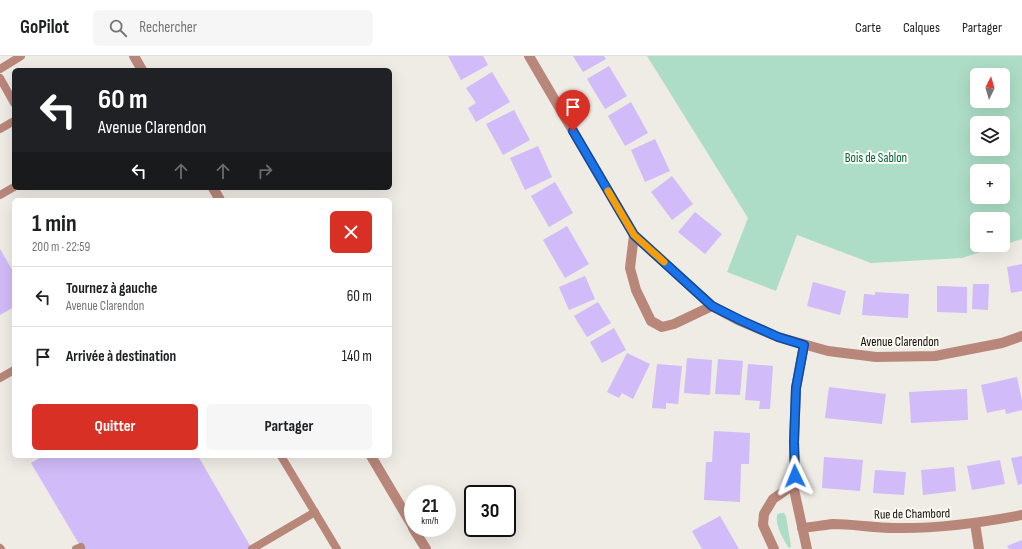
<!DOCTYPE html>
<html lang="fr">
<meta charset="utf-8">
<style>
body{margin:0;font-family:"Sofia Sans Condensed",sans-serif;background:#f6f6f6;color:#202124;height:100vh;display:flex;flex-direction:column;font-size:15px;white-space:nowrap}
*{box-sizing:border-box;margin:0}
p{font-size:13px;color:#757577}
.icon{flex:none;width:22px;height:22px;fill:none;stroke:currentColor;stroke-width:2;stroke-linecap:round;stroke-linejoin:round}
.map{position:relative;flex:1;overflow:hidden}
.drawer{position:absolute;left:12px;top:142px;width:380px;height:260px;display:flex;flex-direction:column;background:#fff;border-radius:6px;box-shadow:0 4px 16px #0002}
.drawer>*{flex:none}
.banner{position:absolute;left:12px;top:12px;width:380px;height:122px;border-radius:6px;box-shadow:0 4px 16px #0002;background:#202124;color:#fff;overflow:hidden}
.needle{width:26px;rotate:5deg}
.controls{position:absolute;left:970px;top:12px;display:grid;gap:8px}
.controls a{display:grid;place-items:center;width:40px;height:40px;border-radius:6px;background:#fff;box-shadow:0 4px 16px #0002;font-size:20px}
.speed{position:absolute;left:404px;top:429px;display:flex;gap:8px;font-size:20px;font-weight:700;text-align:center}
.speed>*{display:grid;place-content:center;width:52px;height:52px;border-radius:50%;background:#fff;box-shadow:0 4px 16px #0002;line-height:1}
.speed small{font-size:10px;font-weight:400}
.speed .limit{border:2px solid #111;border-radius:6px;background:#fff;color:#111}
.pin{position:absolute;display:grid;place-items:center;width:34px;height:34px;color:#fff;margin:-41px -17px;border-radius:50% 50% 50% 0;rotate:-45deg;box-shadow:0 0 4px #0007}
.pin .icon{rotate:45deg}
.me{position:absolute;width:44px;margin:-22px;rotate:358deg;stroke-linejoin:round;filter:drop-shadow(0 0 3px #0008)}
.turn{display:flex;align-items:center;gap:14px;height:84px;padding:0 20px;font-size:18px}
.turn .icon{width:52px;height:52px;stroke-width:2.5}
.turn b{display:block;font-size:28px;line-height:34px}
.lanes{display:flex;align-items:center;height:38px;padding:0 20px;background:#0003;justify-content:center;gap:20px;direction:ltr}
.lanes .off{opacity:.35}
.round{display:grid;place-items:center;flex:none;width:42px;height:42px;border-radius:6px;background:#f6f6f6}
.summary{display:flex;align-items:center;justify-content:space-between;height:68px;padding:0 20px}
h1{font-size:24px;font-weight:700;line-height:30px}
.action{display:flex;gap:8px;margin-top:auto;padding:8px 20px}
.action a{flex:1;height:46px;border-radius:6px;background:#d93025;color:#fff;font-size:16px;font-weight:700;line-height:46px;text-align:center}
.action a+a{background:#f6f6f6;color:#202124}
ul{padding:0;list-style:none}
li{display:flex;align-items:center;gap:12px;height:60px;padding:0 20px;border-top:1px solid #e0e0e0}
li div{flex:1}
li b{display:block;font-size:15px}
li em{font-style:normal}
header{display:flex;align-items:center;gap:24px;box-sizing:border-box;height:56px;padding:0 20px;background:#fff;border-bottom:1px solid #e0e0e0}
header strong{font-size:19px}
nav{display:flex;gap:22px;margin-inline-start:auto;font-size:14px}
.search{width:280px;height:36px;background:#f6f6f6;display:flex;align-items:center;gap:10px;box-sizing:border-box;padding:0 14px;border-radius:6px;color:#757577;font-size:15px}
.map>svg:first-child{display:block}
</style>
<header>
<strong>GoPilot</strong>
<div class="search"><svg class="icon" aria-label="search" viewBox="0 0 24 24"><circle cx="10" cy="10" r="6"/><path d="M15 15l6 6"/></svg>Rechercher</div>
<nav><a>Carte</a><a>Calques</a><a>Partager</a></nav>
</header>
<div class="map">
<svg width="1022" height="493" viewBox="0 0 1022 493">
<rect width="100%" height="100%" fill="#efebe5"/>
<g fill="#aeddc7" fill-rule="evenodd">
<path d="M647 0H1022V183L1003 189V163H977V189H1003L962 202 871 207 797 179 776 235 727 216 748 162ZM977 19H1003V45H977ZM977 67H1003V93H977ZM977 115H1003V141H977Z"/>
<path d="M780 457H784L786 460 791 490 790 492 788 491C783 482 775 470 777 459Z"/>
</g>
<g fill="#d1bbf8">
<polygon points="448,0 483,0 488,9 461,24"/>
<polygon points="573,0 604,0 606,3 583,16"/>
<polygon points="609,10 627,40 605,53 587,23"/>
<polygon points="492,16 510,46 476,66 468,52 476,47 466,32"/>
<polygon points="631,46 648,77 625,90 608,60"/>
<polygon points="514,54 530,84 503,99 486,68"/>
<polygon points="655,83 670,115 645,126 631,94"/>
<polygon points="538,90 552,121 525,134 510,102"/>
<polygon points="672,120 693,148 672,164 651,136"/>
<polygon points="555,126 573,157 549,171 531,140"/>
<polygon points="695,156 722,178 705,198 678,176"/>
<polygon points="567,170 589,208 565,222 543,184"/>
<polygon points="0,193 14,217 14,251 0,259"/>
<polygon points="1022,208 1022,235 1011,237 1007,211"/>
<polygon points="585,220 595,243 569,254 559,231"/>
<polygon points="813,226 846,235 840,259 807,250"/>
<polygon points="973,228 989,228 988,254 972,253"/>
<polygon points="937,230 967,231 967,257 937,256"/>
<polygon points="875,236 909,238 908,262 862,259 864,238 875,239"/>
<polygon points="598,246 611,267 587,281 574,260"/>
<polygon points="614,272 626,294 602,307 590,286"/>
<polygon points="627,297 650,308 633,343 622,337 619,342 607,336"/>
<polygon points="687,302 712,304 710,339 684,337"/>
<polygon points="718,303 743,305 740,339 715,338"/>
<polygon points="657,308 682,310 678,348 666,347 666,353 652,352"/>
<polygon points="748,308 773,310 770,353 759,353 760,345 745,344"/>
<polygon points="1017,321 1022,345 1022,354 1006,358 1005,353 987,357 981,329"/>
<polygon points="829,331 886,338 882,368 825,362"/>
<polygon points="967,333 968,364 911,367 909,336"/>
<polygon points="714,375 750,377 749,408 741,408 740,446 704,444 706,406 712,406"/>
<polygon points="43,400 198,400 252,493 82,493 31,407"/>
<polygon points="1022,400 1022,428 1018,429 1011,402"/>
<polygon points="824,401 863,404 860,435 822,432"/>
<polygon points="1000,404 1005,428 972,434 967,410"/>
<polygon points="954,411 956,435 923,439 921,414"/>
<polygon points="875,414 906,416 904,439 873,437"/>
<polygon points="720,460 739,493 702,493 692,475"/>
<polygon points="1022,484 1022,493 1009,493 1007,490"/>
</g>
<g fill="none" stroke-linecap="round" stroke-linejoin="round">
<g stroke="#b9867a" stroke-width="8">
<polyline points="0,13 21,0"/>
<polyline points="0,22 14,47"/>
<polyline points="0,73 14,65"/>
<polyline points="0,139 14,131"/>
<polyline points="0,322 14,314"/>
<polyline points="281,400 337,493"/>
<polyline points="0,492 1,493"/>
<polyline points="76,493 81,491"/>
<polyline points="252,493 315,456"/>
</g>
<g stroke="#b9867a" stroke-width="10">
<polyline points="134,0 142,14"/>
<polyline points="529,0 634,179 712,250 740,265 778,281 828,295 876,301 935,300 1002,287 1022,280"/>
<polyline points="213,132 220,144"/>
<polyline points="634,179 630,212 636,234 651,265 662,271 674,268 712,250"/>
<polyline points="804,289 796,332 794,386 795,420 793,429 807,493"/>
<polyline points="371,400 413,471"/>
<polyline points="975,467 979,493"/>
<polyline points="413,472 426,493"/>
<path d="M802 472C813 471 823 469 833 468 853 468 874 472 894 472 937 473 980 467 1022 459"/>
<polyline points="774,493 763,469 764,458 773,443 793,429"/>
</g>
</g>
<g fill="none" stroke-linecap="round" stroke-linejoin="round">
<g stroke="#114b97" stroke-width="10">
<polyline id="route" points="573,75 634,179 712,250 740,264 778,281 804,289 796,332 794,386 795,420"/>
</g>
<use href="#route" stroke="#1a73e8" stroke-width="7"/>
<polyline stroke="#f59e0b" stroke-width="7" points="608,135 634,179 664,206"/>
</g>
<g text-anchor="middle" stroke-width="4" stroke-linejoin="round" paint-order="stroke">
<g font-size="13" fill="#036547" stroke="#fcf9f2">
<text x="876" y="106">Bois de Sablon</text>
</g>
<g font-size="13" fill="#0f0d0b" stroke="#fcf9f2">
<text x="900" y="290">Avenue Clarendon</text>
<text transform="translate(912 457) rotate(-1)" y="5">Rue de Chambord</text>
</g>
</g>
</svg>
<div class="controls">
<a><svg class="needle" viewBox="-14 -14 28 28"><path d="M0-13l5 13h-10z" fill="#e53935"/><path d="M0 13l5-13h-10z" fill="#757577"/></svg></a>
<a><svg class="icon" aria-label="layers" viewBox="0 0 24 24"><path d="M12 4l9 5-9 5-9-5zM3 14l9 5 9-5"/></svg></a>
<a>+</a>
<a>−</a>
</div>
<div class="speed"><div>21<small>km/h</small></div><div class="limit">30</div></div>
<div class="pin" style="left:573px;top:75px;background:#d93025"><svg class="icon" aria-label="arrive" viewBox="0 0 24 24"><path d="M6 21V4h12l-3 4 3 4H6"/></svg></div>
<svg class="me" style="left:795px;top:420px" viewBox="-20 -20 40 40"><path d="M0-17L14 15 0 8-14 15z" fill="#1a73e8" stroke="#fff" stroke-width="4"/></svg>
<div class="banner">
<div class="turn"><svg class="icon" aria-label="left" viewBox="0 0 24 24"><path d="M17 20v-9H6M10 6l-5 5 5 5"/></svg><div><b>60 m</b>Avenue Clarendon</div></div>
<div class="lanes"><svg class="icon" aria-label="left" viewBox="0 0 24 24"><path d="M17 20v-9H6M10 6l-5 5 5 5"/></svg><svg class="icon off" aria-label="ahead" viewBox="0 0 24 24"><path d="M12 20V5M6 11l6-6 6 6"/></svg><svg class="icon off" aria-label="ahead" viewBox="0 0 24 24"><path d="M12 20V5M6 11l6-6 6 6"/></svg><svg class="icon off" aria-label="right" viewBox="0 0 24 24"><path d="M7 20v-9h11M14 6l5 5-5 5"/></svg></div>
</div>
<section class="drawer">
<div class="summary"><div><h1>1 min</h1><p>200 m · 22:59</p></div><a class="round" style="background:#d93025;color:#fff"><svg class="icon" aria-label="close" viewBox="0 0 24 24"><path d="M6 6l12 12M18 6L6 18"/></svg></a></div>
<ul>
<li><svg class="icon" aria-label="left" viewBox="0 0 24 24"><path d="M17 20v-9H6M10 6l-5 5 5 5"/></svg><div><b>Tournez à gauche</b><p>Avenue Clarendon</p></div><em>60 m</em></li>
<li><svg class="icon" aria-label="arrive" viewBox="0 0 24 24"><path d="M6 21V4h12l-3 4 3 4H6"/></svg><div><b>Arrivée à destination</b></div><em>140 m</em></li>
</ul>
<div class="action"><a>Quitter</a><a>Partager</a></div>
</section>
</div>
